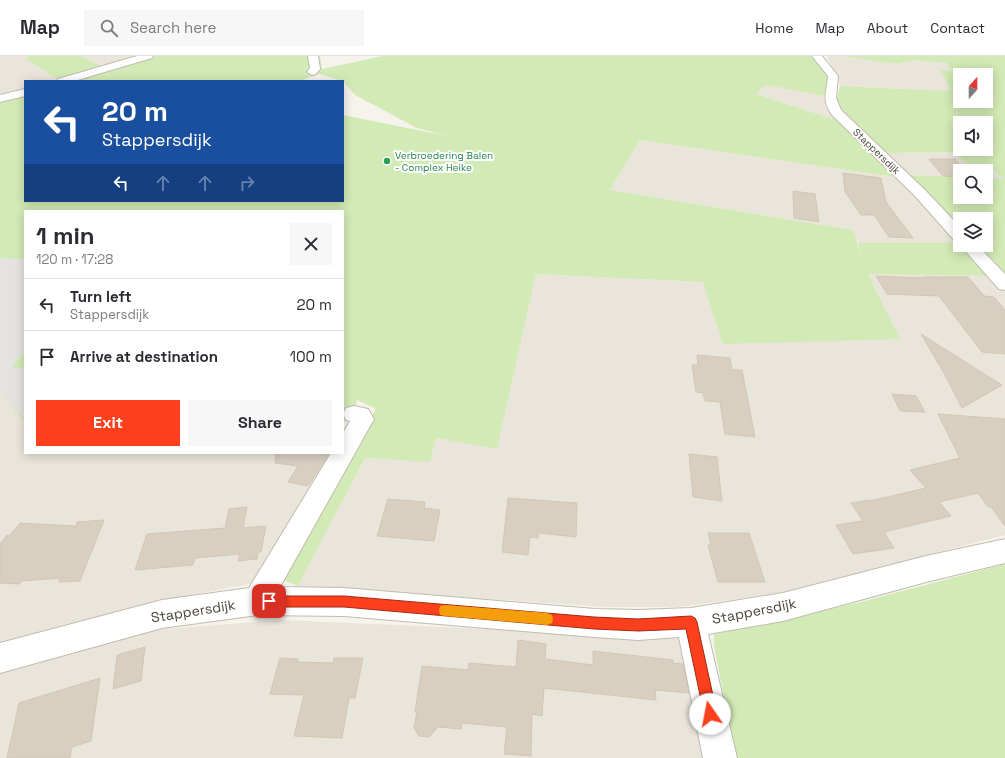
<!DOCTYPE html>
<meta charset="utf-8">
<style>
body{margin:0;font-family:"Space Grotesk",sans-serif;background:#f7f7f7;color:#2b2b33;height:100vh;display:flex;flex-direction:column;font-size:15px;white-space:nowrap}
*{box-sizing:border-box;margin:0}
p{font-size:13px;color:#7c7c81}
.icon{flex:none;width:22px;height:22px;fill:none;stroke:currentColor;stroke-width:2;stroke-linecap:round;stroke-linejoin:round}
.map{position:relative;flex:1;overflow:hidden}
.drawer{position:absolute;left:24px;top:154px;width:320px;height:244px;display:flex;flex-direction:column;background:#fff;border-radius:0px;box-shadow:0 2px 10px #0003}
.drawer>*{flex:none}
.banner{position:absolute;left:24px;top:24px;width:320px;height:122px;border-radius:0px;box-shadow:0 2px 10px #0003;background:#1a4fa0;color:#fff;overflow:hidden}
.needle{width:26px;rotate:21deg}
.controls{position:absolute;left:953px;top:12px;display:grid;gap:8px}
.controls a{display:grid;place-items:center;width:40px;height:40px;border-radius:0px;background:#fff;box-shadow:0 2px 10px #0003;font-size:20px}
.pin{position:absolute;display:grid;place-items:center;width:34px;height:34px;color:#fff;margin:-17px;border-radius:8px;box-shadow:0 2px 6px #0006}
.me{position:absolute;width:44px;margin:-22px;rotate:348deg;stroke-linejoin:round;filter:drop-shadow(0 0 3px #0008)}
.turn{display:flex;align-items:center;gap:14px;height:84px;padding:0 12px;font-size:18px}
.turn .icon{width:52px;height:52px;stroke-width:2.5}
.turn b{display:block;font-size:28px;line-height:34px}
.lanes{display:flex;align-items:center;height:38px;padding:0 12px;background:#0003;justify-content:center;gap:20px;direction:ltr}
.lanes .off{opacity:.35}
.round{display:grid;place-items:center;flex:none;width:42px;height:42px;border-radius:0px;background:#f7f7f7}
.summary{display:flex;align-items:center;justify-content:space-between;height:68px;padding:0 12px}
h1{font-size:24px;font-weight:700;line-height:30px}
.button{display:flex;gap:8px;margin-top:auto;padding:8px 12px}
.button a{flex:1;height:46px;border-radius:0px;background:#fc3f1d;color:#fff;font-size:16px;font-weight:700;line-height:46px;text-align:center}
.button a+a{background:#f7f7f7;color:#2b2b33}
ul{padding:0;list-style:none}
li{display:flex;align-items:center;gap:12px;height:52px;padding:0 12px;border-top:1px solid #e1e1e2}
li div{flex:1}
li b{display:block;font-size:15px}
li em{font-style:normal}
header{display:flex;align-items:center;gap:24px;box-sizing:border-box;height:56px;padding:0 20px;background:#fff;border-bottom:1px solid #e1e1e2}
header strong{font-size:19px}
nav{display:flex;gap:22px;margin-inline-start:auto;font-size:14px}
.search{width:280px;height:36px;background:#f7f7f7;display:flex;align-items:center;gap:10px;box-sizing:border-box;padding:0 14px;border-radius:0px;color:#7c7c81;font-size:15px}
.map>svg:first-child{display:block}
</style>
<header>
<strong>Map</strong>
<div class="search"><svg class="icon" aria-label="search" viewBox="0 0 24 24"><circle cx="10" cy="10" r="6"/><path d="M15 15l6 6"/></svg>Search here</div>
<nav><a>Home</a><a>Map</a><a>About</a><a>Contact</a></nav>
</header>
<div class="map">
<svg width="1005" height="702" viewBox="0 0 1005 702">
<rect width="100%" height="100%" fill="#f6f3ec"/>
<g fill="#eae5da">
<polygon points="0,0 29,0 27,4 59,24 25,25 25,34 0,41"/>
<polygon points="80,0 141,0 104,11"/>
<polygon points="827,0 841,0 897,8 913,4 947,7 952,15 942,15 951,35 840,30"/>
<polygon points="766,29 825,40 836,64 755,38"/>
<polygon points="640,84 896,121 958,187 858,187 852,174 610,134"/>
<polygon points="955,96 972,114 994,114 1003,123 986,123 986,115 960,115 960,121 908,119 886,97"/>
<polygon points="536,218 704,226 900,283 868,218 988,220 1005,236 1005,479 779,537 679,551 606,551 298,530 365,402 430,406 436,382 497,393"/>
<polygon points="0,336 25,364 25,397 333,397 254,527 160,545 25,582 0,586"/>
<polygon points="282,564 674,581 689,588 706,702 0,702 0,616 153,574"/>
</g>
<g fill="#d2eab5" fill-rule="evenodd">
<polygon points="29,0 80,0 104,11 59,24 26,3"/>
<polygon points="154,0 320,0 322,13 383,0 814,0 828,17 830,24 825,40 766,29 756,38 836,64 896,121 640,84 610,134 853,174 861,199 858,187 958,187 988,220 868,218 900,283 723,288 703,226 536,218 497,393 436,382 430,406 365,402 298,530 278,522 326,442 376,353 357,344 354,358 343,367 343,155 25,155 25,364 23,364 0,336 0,44 25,37 25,145 343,145 343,59 447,80 417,72 355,39 343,25 319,18 300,25 67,25"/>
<path d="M841 0H1005V223L973 189H986V163H960V175L908 119 960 121V141H986V123H1003L994 114H972L955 96 886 97 846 60 836 46 840 30 950 35 941 14 952 15 947 7 913 4 897 8ZM960 19H986V45H960ZM960 67H986V93H960Z"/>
<polygon points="1005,508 1005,702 736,702 714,590 714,578 857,547"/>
</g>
<polygon fill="#e5e3e0" points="0,202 25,203 25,296 11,311 25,312 25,364 0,336"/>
<g fill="#d8cfc1" stroke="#d3c7b4">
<polygon points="929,103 955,103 966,115 960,115 960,121 943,120"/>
<polygon points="843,117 881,122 886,146 913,182 889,181 874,159 861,159 845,136"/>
<polygon points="793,135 815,138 819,166 794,162"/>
<polygon points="876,220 923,222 922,221 968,221 984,240 994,241 1005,254 1005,298 982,296 939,240 887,238"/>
<polygon points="921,278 1002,329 962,352 944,317"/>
<polygon points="697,299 730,302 732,314 742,314 755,381 725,378 720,346 705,345 703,337 696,336 692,309 698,309"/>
<polygon points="892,338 916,340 925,356 900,355"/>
<polygon points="938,358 1005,363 1005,470 991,451 988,451 978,437 939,446 951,460 884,476 894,492 853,498 836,469 863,465 851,447 869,444 870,445 926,432 910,414 960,402"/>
<polygon points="276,397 329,397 308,430 288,426 298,410 275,407"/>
<polygon points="689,398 717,401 722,445 693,441"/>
<polygon points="508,442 577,447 576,481 539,477 538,482 530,481 528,499 502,496"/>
<polygon points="388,443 425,446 424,452 440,454 434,485 377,480"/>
<polygon points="247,451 243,472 266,470 261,496 258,496 257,503 238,505 240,498 195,502 193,509 135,514 147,478 225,472 229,453"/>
<polygon points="104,464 80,525 59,526 61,522 21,525 19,528 0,527 0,488 6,480 10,479 20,467 76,470 77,466"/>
<polygon points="708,477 749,477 765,526 718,526 708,489 711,489"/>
<polygon points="518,584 546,588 545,603 593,609 593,595 673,604 673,607 683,608 689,637 655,634 656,644 544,632 542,660 532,658 531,700 504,698 507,671 462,667 461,673 438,671 429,681 419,680 414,672 417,656 415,656 422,610 468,614 469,607 516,611"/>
<polygon points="145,591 141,625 113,633 117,599"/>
<polygon points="280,602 298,603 297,606 333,607 334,602 363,602 355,642 349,642 342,682 294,680 304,639 270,638"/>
<polygon points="100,622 91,685 72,691 70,702 7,702 19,647"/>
</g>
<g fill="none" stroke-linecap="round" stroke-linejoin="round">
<g stroke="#c2bbae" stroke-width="2">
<g id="minor">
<polygon points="137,0 153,0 152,2 74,25 57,25 58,23"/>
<polygon points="308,0 318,0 320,13 316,18 312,19 307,16 310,12"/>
<path d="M812 0H822L838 20 836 42 841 54 925 134 960 171V186L954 184 915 140 832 59C821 43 827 37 828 20Z"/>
<polygon points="25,33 25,40 0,46 0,39"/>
<polygon points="960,189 977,189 1005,218 1005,234 999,233"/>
<polygon points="354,350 368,353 374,363 280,531 344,532 595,553 638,554 691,552 783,537 926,500 1005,483 1005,507 926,526 783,565 708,578 737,702 703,702 679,581 638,584 595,581 344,560 257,559 162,572 0,617 0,587 162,544 249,532 331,397 343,397 343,377 350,365 346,364 343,358 346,352"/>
</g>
</g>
<use href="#minor" fill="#fff" fill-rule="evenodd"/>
</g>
<polygon fill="#fc3f1d" stroke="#a42913" points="269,540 344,540 594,561 638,563 691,560 695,562 697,566 717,658 715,662 710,664 706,662 704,658 686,573 638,575 594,573 344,551 269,551 265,549 263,545 265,541"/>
<polygon fill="#f59e0b" points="445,549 547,557 552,559 553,563 552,567 547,569 445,560 440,559 439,554 440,550"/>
<circle fill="#2e9e5b" stroke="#fff" stroke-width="1.5" cx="387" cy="105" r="4"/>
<g text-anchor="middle" stroke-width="4" stroke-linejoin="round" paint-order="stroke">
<g font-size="10" fill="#4b4439" stroke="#fff">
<text transform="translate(877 95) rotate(44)" y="4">Stappersdijk</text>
</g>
<g font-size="10" fill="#27864d" stroke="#fff" text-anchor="start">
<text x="395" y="103">Verbroedering Balen<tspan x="395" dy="12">- Complex Heike</tspan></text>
</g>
<g font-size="14" fill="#4b4439" stroke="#fff">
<text transform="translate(193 555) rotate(-9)" y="5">Stappersdijk</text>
<text transform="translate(754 555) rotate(-11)" y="5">Stappersdijk</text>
</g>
</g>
</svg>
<div class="controls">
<a><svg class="needle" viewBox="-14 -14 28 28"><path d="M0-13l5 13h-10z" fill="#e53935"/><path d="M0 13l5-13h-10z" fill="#7c7c81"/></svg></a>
<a><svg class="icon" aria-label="sound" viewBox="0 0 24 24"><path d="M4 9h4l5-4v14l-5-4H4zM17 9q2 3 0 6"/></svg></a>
<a><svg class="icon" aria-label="search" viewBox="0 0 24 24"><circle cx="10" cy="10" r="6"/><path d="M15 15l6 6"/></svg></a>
<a><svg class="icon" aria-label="layers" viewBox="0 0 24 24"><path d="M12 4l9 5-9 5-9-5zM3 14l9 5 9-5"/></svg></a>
</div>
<div class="pin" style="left:269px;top:545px;background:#d93025"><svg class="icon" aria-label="arrive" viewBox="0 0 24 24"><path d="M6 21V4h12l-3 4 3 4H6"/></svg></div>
<svg class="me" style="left:710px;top:658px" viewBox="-20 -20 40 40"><circle r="19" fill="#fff"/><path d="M0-13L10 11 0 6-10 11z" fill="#fc3f1d"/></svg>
<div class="banner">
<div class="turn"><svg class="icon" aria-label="left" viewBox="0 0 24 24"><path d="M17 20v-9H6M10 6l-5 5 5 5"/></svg><div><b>20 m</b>Stappersdijk</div></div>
<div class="lanes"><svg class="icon" aria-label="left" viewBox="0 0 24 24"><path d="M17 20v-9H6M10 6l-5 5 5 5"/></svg><svg class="icon off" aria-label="ahead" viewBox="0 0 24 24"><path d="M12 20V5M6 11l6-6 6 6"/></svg><svg class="icon off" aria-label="ahead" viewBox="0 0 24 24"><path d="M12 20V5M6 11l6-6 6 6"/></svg><svg class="icon off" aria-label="right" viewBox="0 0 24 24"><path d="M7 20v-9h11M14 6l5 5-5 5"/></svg></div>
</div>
<section class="drawer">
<div class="summary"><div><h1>1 min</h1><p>120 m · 17:28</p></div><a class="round"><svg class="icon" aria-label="close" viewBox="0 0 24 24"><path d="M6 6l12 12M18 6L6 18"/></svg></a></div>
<ul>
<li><svg class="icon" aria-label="left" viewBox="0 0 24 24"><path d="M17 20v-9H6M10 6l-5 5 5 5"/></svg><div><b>Turn left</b><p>Stappersdijk</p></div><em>20 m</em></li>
<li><svg class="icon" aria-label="arrive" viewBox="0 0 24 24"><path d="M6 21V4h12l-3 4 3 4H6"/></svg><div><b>Arrive at destination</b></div><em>100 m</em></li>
</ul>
<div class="button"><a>Exit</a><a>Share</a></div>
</section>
</div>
